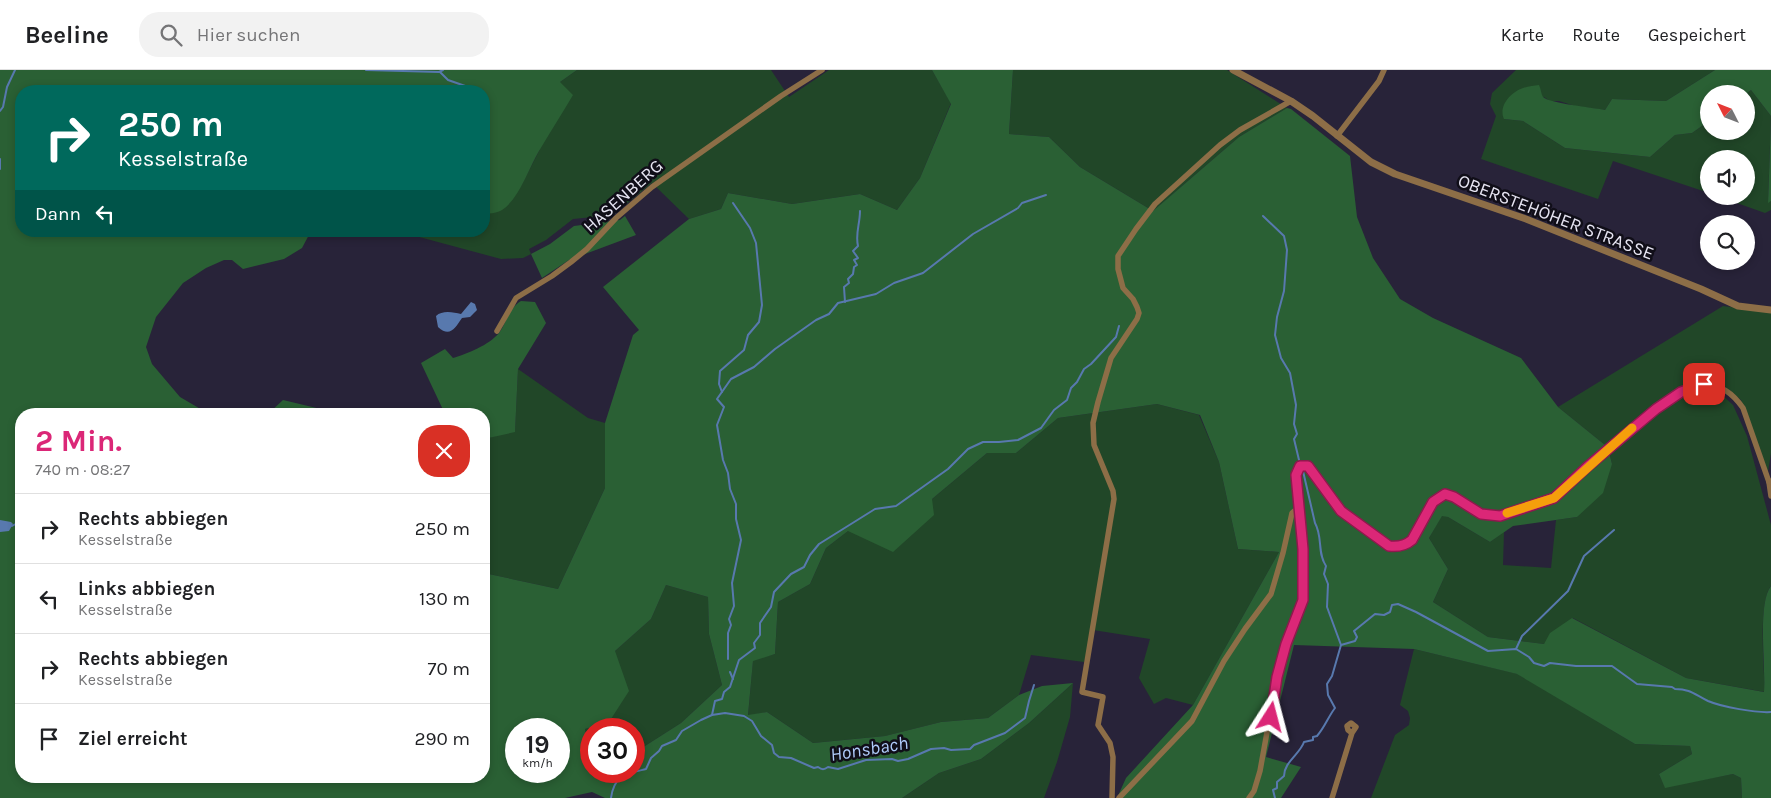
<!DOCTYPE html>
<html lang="de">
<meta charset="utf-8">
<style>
body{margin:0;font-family:Karla,sans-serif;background:#f2f2f2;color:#202124;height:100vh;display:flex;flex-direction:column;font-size:19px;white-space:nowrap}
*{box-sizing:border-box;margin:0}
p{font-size:16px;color:#757577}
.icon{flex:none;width:28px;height:28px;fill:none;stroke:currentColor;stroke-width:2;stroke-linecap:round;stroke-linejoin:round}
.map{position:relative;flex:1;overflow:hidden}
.drawer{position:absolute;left:15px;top:338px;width:475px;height:375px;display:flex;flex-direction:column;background:#fff;border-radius:20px;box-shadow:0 2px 8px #0003}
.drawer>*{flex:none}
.guide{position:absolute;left:15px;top:15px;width:475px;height:152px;border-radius:20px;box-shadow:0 2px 8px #0003;background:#00695c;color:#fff;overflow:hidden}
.needle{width:32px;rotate:312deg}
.tools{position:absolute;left:1700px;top:15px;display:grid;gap:10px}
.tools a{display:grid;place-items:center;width:55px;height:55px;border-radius:50%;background:#fff;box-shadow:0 2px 8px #0003;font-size:25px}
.speed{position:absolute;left:505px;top:648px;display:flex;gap:10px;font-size:25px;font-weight:700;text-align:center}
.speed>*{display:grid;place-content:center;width:65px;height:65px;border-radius:50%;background:#fff;box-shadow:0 2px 8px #0003;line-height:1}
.speed small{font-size:12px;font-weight:400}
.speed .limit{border:8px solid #d22;background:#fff;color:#111}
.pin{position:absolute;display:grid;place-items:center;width:42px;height:42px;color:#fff;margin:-21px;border-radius:10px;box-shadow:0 2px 8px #0006}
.me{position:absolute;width:55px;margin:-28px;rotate:9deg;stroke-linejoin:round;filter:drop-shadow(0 0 4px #0008)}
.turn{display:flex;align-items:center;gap:18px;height:105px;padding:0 20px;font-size:22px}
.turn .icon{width:65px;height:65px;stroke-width:2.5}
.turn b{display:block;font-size:35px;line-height:42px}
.then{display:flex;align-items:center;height:48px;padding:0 20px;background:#0003;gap:10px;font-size:19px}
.round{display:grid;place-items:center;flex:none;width:52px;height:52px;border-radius:20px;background:#f2f2f2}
.headline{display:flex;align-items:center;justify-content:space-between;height:85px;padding:0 20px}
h1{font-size:30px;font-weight:700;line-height:38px;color:#db2777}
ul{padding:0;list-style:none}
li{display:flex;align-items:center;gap:15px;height:70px;padding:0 20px;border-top:1px solid #e0e0e0}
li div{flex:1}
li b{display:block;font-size:19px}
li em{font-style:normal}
header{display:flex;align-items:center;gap:30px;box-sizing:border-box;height:70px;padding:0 25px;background:#fff;border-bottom:1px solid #e0e0e0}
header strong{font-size:24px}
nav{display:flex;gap:28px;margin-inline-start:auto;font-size:18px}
.search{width:350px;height:45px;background:#f2f2f2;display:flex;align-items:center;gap:12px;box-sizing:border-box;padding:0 18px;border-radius:20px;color:#757577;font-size:19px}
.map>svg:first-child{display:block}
</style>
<header>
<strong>Beeline</strong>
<div class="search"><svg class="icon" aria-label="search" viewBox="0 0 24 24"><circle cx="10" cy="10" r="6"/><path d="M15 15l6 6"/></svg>Hier suchen</div>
<nav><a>Karte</a><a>Route</a><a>Gespeichert</a></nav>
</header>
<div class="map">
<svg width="1771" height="728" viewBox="0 0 1771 728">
<rect width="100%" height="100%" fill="#282339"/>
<g fill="#214728">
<polygon points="577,0 771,0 789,27 829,0 932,0 951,33 920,108 897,140 860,124 792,134 728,123 721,139 689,149 652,113 613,145 573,149 546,170 529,179 531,184 523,188 501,189 397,161 484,161 484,143 486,143 521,116 539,81 560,12"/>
<polygon points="1013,0 1227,0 1287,38 1239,67 1153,141 1080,97 1049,67 1009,64"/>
<polygon points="1516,0 1715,0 1666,31 1612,29 1605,40 1575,36 1559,31 1550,31 1544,27 1504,49 1523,51 1565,78 1650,87 1675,65 1692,63 1709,51 1709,61 1746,61 1746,24 1751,20 1771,46 1768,132 1771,131 1771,140 1765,143 1717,126 1746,126 1746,89 1709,89 1709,123 1613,91 1598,129 1481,89 1496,46 1490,34 1492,23"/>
<polygon points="1723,236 1771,242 1771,383 1768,402 1741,330 1720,312 1702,311 1684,316 1669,324 1647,339 1605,375 1558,337"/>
<polygon points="518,299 588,348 605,353 605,418 558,519 484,503 484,369 515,361"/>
<path d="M1706 318 1719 322 1733 335 1747 366 1771 455V516C1758 531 1764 600 1765 622L1686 608 1573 548 1544 574 1488 567 1433 532 1448 499 1429 468 1442 445 1448 447 1490 472 1504 462 1503 495 1551 498 1556 450 1577 447 1612 394 1609 382C1639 358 1668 326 1706 318Z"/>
<polygon points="1157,334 1199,345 1219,392 1238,479 1279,482 1193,635 1166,628 1154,634 1139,608 1150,569 1093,560 1084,592 1031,585 1019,625 988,648 941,652 885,666 813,673 767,642 748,646 753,590 775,584 778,532 810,514 826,478 848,461 932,429 987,383 1016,383 1058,348"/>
<polygon points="666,515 708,527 709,564 722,615 681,653 634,683 634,659 591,659 591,683 589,682 585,659 609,652 615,581 651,549"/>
<polygon points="1414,579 1518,604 1635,674 1690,676 1692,684 1659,704 1665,717 1733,704 1741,708 1742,728 1371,728 1395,665 1409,655 1410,648 1408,641 1400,635"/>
<polygon points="1073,613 1070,647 1057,692 1044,728 902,728 939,703 981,689 1029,653"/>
</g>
<g fill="#2a6034" fill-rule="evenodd">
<path d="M0 0H577L560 12 573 25C562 44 550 62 539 81 529 98 519 129 502 140 497 143 490 144 484 143V21H21V161H311L302 178 284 189 243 199 232 190H224L206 198 183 213 156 247 146 277 152 294 180 327 209 344H21V706H484V503L558 519 605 418V353L633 265 639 260 603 217 689 149 721 139 728 123 792 134 860 124 897 140 920 108 951 34 932 0H1013L1009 64 1049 67 1080 97 1153 141 1239 67 1287 38 1291 39 1350 86 1357 147 1373 188 1400 229 1433 248 1521 288 1558 337 1605 375 1609 382 1612 394 1603 423 1577 447 1513 456 1490 472 1448 447 1442 446 1429 468 1448 499 1433 532 1488 567 1544 574 1550 563 1572 548 1686 608 1764 622C1766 598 1757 533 1771 516V728H1742L1741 708 1733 704 1665 718 1659 704 1692 684 1690 676 1635 674 1517 604 1414 579 1294 575 1266 687 1301 697 1281 728H1117L1126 708 1193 635 1279 482 1238 479 1219 392 1200 345 1157 334 1058 348 1016 383H987L932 429 934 445 893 482 848 461 826 478 810 514 778 532 775 584 753 591 748 645 767 642 813 673 885 666 941 652 988 648 1019 625 1042 616 1073 613 1029 653 981 689 939 703 902 728H605L592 722 565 728H0ZM666 515 708 527 709 564 722 615 681 653 634 683V701H591V683L589 682 585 659 609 652 629 621 615 581 651 549ZM516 659H559V701H516Z"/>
<path d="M1715 0H1771V46L1751 20 1746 24H1709V51L1692 63 1675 65 1650 87 1565 78 1523 51 1504 49C1498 36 1511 22 1523 18 1528 16 1534 16 1539 15 1541 19 1541 24 1543 27 1548 33 1595 38 1605 40L1612 29 1666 31Z"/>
<polygon points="1771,49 1771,131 1768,133"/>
<polygon points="625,146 636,165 569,190 542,208 531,184 550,174 574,156 620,150"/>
<path d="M521 231 535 232 546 253 518 299 515 362 484 369V344H445L421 293 445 279 453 288C467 284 489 275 499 263 507 252 508 239 521 231Z"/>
<polygon points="283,330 329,341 331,344 268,344"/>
</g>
<g fill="#5879ae">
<path d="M471 232 475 234 477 240 470 247 462 248C455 258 450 268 438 257L436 246C442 240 453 242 461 244Z"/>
<polygon points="0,450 11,452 13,454 9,461 0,462"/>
</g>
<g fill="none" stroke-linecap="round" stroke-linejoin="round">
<g stroke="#5879ae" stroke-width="2">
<polyline points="366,0 439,2 443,0"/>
<polyline points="440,2 448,10 471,18 473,21"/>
<polyline points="0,41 3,37 7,17 15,0"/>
<polyline points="0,89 0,99"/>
<polyline points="1263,146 1284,166 1287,180 1284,221 1277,247 1275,265 1281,288 1290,303 1296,335 1294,354 1297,364 1294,369 1299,390"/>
<path d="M845 232 844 217 849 213 848 209 853 204 854 197 857 195 854 190 858 188 853 181 858 176C855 164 860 154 860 141"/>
<polyline points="722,322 719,314 720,301 744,280 748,265 759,252 762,235 756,173 750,158 733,133"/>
<path d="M1303 401 1315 453C1323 467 1317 483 1326 496L1324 504 1328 514 1327 537 1341 575"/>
<polyline points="12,456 21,451"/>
<polyline points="1516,579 1522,566 1568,521 1584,486 1614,460"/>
<polyline points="728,589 728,563 731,555 729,549 734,536 732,513 741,470 736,449 736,434 730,419 728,403 723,390 717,355 724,337 717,329 731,309 754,297 775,279 816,250 829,244 838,233 876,224 894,213 923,203 973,164 1018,138 1022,133 1046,125"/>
<polyline points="730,602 733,609"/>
<polyline points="712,645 715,631 722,629 724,622 730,617 739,590 755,578 754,573 760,565 760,553 771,537 774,522 791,504 804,497 810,485 819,474 875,439 896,436 948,399 968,379 983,372 999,372 1018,370 1041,358 1054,340 1067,330 1071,318 1077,312 1084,299 1091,294 1116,267 1119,256"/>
<path d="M611 728C614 705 626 704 646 699L651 688 659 681 662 676 676 670 682 661 701 650 712 645 725 643 744 646 752 651 761 666 772 675 774 683 779 687 791 688 814 698 818 697C822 700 824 700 828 697L838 699 866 690 892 689 898 691 908 689 931 679 944 678 951 680 970 679 974 675 1005 663 1025 648 1029 631 1034 615"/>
<path d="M1275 728 1273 720 1277 718V712L1284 706C1284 692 1300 684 1304 672L1313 670V667L1317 666C1325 657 1328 647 1335 638L1328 625 1327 614 1332 606 1341 575 1355 571 1357 567 1354 561 1375 544 1384 545 1390 542 1392 535 1398 534 1416 542 1488 581 1516 579 1529 587 1534 593 1544 596 1550 593 1576 596H1612L1637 614 1672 617 1675 619C1691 619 1695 625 1708 631 1722 637 1756 643 1771 642"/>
</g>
<g stroke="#8d6e47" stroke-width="5.5">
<polyline points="1337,66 1379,11 1384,0"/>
<polyline points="497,261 516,228 552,206 571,192 587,179 616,148 652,117 781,26 822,0"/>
<polyline points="1769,412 1771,426"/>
<polyline points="1112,728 1113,687 1110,673 1098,655 1103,627 1082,622 1114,429 1113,421 1094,375 1093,353 1098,332 1111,288 1137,249 1139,243 1137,237 1133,229 1123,218 1118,199 1118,186 1136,159 1155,134 1220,75 1240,60 1291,31"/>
<polyline points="1119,728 1192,651 1224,591 1245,559 1271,524 1283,483 1292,443 1299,437"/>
<path d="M1249 728 1254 721 1260 701 1277 607 1286 574 1303 530V479L1296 405 1300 396H1308L1341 441 1389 476C1397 477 1405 476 1412 470L1433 432 1445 424C1465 429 1478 449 1500 445 1508 444 1549 432 1555 428 1565 421 1574 410 1583 401 1605 380 1676 313 1706 314 1722 315 1734 325 1743 338L1769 412 1771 411"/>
<polyline points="1332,728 1352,663 1356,657 1351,653 1347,656 1348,660 1352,663"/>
</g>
<polyline stroke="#8d6e47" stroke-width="7" points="1233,0 1291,31 1313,46 1371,92 1395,104 1526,149 1701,219 1738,236 1771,240"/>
</g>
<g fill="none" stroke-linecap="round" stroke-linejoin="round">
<g stroke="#8e194d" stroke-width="12">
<path id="route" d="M1271 647 1277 607 1286 574 1303 530V479L1296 405 1300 396H1308L1341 441 1389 476C1397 477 1405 476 1412 470L1433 432 1445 424 1454 427 1481 444 1500 446 1554 428 1587 397 1656 339 1681 322 1704 314"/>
</g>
<use href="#route" stroke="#db2777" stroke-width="9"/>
<polyline stroke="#f59e0b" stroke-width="9" points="1507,443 1554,428 1632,358"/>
</g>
<g text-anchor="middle" stroke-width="5" stroke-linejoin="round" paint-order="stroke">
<g font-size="18" fill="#e7e5f3" stroke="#100e18">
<text transform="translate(623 126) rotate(-42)" y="6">HASENBERG</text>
<text transform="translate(1556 147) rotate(21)" y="6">OBERSTEHÖHER STRASSE</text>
</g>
<g font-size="19" font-style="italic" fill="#afcbfa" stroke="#100e18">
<text transform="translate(869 678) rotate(-9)" y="7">Honsbach</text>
</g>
</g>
</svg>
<div class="tools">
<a><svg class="needle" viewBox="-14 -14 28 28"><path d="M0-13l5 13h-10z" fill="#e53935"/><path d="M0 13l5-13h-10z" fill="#757577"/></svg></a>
<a><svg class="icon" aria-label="sound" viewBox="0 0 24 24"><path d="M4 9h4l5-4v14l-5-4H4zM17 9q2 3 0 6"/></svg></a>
<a><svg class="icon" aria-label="search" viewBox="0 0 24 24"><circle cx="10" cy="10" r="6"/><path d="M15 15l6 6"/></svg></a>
</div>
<div class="speed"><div>19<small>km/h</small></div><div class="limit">30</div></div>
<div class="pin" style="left:1704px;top:314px;background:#d93025"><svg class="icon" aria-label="arrive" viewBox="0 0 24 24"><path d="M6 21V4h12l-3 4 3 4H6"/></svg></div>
<svg class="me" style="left:1271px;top:647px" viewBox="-20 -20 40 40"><path d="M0-17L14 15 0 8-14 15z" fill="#db2777" stroke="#fff" stroke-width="4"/></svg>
<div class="guide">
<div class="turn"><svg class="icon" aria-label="right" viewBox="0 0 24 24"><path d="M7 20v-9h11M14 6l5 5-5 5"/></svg><div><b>250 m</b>Kesselstraße</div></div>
<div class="then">Dann<svg class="icon" aria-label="left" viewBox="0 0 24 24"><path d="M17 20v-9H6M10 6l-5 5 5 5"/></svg></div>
</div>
<section class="drawer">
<div class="headline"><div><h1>2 Min.</h1><p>740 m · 08:27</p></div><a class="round" style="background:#d93025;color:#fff"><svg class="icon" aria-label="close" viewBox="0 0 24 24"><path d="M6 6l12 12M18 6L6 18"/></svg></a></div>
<ul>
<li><svg class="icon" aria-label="right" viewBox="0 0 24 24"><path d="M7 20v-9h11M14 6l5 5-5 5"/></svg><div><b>Rechts abbiegen</b><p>Kesselstraße</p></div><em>250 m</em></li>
<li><svg class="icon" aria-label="left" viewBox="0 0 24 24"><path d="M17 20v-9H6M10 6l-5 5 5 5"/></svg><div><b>Links abbiegen</b><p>Kesselstraße</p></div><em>130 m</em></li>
<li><svg class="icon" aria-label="right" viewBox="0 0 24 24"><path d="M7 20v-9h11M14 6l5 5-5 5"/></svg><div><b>Rechts abbiegen</b><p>Kesselstraße</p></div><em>70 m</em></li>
<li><svg class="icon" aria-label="arrive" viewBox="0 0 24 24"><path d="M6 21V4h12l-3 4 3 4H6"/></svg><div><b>Ziel erreicht</b></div><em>290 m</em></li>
</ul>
</section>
</div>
